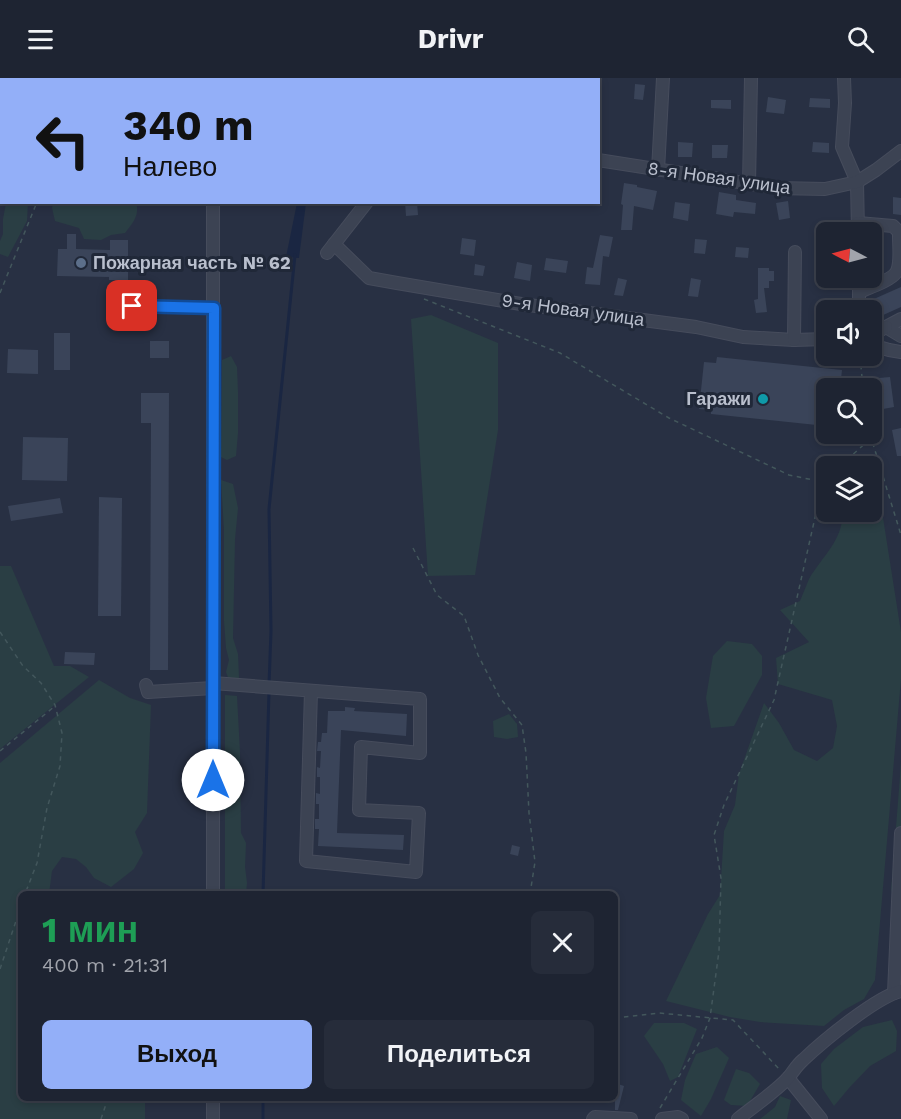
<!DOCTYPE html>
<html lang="ru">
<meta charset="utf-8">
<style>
body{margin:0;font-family:"Work Sans",sans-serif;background:#262c3a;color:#f1f3f6;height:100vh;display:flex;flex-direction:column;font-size:22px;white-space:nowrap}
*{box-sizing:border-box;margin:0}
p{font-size:20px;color:#a1a4ac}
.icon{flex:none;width:33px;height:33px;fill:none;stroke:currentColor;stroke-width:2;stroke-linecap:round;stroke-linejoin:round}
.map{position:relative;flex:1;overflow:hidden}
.drawer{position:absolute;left:18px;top:813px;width:600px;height:210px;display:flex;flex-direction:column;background:#1e2432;border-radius:9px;box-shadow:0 3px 9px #0003,0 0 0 2px #3c414d}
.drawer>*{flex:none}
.banner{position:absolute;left:0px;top:0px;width:600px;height:126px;box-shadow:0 3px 9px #0003,0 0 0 2px #3c414d;background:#93aff8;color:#111;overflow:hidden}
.needle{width:39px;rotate:276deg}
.fabs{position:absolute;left:816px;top:144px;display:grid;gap:12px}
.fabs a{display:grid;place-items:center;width:66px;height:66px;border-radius:9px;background:#1e2432;box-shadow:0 3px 9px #0003,0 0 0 2px #3c414d;font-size:30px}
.pin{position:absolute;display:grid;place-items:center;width:51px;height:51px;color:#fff;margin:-26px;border-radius:12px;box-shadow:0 3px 9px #0006}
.me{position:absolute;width:66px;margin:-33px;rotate:0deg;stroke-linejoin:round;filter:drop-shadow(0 0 4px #0008)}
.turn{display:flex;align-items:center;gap:21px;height:126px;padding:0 24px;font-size:27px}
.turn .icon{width:78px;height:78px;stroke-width:2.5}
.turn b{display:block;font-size:42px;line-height:51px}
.round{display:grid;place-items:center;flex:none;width:63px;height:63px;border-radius:9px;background:#262c3a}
.summary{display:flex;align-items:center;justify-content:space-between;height:102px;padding:0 24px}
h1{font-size:36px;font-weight:700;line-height:45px;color:#1e9e55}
.primary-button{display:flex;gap:12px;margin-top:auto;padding:12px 24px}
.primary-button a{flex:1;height:69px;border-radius:9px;background:#93aff8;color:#111;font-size:24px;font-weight:700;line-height:69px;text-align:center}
.primary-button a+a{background:#262c3a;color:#f1f3f6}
header{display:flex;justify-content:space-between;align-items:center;height:78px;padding:0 24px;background:#1e2432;font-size:27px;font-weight:700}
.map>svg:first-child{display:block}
</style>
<header><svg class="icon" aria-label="menu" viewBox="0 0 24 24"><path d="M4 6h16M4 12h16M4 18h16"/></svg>Drivr<svg class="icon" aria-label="search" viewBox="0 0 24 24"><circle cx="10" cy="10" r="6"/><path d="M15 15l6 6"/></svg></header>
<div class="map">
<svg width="901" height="1041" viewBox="0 0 901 1041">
<rect width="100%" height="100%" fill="#283043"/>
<g fill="#2a3e44">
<path d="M136 124C140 137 133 145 125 155L111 157 101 162 84 161 79 150 55 143 52 130 53 125Z"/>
<polygon points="6,125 28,125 27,143 8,179 0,176 0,163 3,156 3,141"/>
<polygon points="431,237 498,265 498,352 475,497 428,498 411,241"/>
<polygon points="231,278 237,289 238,314 238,355 236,378 227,382 221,379 222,282"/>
<polygon points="221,402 233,406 238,430 235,461 233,560 238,576 239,600 229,602 226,594 229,582 226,570 224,543 224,452"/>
<path d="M872 416 881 427 901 554V601L875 902 864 921 844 932 824 948 760 944 730 939 666 923 708 836 720 817 724 753 735 727 739 696 764 625 779 645 794 672 817 683 833 670 837 648 832 622 778 606 776 580 809 564 780 532 800 523C803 516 806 508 809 501 823 477 842 464 843 434H872Z"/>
<polygon points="0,488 11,488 54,588 70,588 89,599 0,671"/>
<polygon points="727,563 752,566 762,578 762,597 734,648 711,650 706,620 713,578"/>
<polygon points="99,602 130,620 151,627 147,735 135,754 143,775 134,791 111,809 94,800 86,789 76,781 62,779 52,793 49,816 21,816 21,1020 145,1020 145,1041 0,1041 0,685"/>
<polygon points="225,617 237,618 240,674 241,755 246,765 245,789 247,805 246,816 225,816"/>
<polygon points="509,636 517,646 518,659 507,661 494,659 493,643"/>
<polygon points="901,683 901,808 891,813 900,698"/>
<polygon points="892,942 897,953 896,973 870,988 849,1010 834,1028 822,1010 821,986 834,971 863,949"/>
<polygon points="654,945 684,945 697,951 678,999 670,1003 663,986 644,958"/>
<polygon points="717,969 729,980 711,1021 701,1038 681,1022 685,1002 696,976"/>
<polygon points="736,991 749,995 760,1006 747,1028 731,1027 724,1022"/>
<polygon points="780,1018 791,1022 787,1041 760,1041 775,1029"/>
</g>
<polygon fill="#1a2642" points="297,125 306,125 299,180 286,179"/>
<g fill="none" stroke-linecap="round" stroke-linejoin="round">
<g stroke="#1a2642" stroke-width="3">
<polyline points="269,607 271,553 269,431 295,177"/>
<polyline points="263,816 269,614"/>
<polyline points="263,1041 263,1020"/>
</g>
</g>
<g fill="#3a4459">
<polygon points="635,6 645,7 643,22 634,21"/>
<polygon points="768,19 786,22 784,36 766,34"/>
<polygon points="810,20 830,21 830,30 809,29"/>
<polygon points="711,22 731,22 731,31 711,30"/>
<polygon points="678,64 693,65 692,79 678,79"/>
<polygon points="813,64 829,65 829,75 812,74"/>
<polygon points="712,67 728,67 727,80 712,80"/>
<polygon points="624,105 637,107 637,109 657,113 653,132 634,128 632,152 621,152 623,127 621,126"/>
<polygon points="719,114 736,117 736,122 756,125 755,136 734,134 733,139 716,136"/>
<polygon points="893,119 901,120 901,137 893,136"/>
<polygon points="788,123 790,140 779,142 776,125"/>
<polygon points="405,124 417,124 418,137 406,138"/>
<polygon points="675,124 690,126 688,143 673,140"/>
<polygon points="67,156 76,156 76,171 110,172 110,162 128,162 128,202 109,202 109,199 57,198 58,171 67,171"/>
<polygon points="600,157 613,159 609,179 603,178 600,207 585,206 587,189 593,190"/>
<polygon points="462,160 476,162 474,178 460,176"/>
<polygon points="695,161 707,162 705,176 694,175"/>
<polygon points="736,169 749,170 748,180 735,179"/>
<polygon points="546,180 568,183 566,195 544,192"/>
<polygon points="517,184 532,187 530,203 514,200"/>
<polygon points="475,186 485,188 483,198 474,197"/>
<polygon points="758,190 769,190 769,193 774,193 774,203 769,203 769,210 764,210 767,234 756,235 754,222 758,221"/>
<polygon points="618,200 627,202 623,218 614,217"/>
<polygon points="691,200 701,202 698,219 688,218"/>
<polygon points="827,200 845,200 844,212 826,211"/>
<polygon points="901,209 901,229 872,242 872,232 867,232 867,224"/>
<rect x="54" y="255" width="16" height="37"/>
<rect x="150" y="263" width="19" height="17"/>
<polygon points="8,271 38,272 38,296 7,295"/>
<polygon points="717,279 842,292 840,310 826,310 826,348 711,336 711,332 699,331 704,284 716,285"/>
<polygon points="890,299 894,329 883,331 879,300"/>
<polygon points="141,315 169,315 168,592 150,592 151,345 141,345"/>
<polygon points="901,350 901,378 897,378 892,352"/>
<polygon points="23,359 68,360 67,403 22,402"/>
<polygon points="99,419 122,420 121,538 98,538"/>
<polygon points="60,420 63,435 11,443 8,428"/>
<polygon points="65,574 95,575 94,587 64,586"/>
<polygon points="345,629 355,630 354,633 407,636 406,658 341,652 337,755 404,757 403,772 318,768 319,751 315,751 315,741 319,741 319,726 316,726 316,715 320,716 320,699 317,699 317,689 320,690 321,673 317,673 318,664 321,664 322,655 327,655 328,633 345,633"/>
<polygon points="512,767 520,769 518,778 510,776"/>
<polygon points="615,1005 624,1008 618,1032 615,1032"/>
</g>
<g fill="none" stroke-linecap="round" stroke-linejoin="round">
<g stroke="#464c5c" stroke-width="14">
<g id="minor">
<polyline points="25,0 26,2"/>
<polyline points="71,0 77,2"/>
<polyline points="844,0 845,25 842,69 857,104 858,154"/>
<polyline points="471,2 472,0"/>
<polyline points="577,2 577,0"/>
<polyline points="598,82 777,110 825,111 857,104 876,92 901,73"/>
<polyline points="658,92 663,0"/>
<polyline points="749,106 751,0"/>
<polyline points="213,124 213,816"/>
<path d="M858 145 893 148 899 154V159C899 169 901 184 897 193 893 202 868 210 859 214"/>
<polyline points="334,166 369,200 397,205 521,226 696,249 743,259 794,262 826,261"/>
<polyline points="327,175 367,124"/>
<polyline points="859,200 859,232"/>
<polyline points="132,228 214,230"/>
<polyline points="901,241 886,249 901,258"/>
<polyline points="872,257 886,249"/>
<polyline points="794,262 795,174"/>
<polyline points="872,267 889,272 901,274"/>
<polyline points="213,605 420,621 420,675 361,669 359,732 419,735 416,794 306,783 311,613"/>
<polyline points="146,607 148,614 213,610"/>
<polyline points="894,915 901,755"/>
<polyline points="788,1000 821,1041"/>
<polyline points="213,1020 213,1041"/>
<polyline points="593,1041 595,1039 631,1041"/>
<polyline points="662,1041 678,1039 682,1041"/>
<path d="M738 1041C754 1028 775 1014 788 1000 793 994 797 987 803 982 823 963 876 919 901 913"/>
</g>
</g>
<g stroke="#43575c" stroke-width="1.5" stroke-dasharray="4.5 4.5" stroke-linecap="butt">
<polyline points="332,2 333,0"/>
<polyline points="0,215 37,124"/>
<polyline points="424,221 560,275 669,340 789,397 823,404 826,401"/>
<polyline points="860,278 863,310"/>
<polyline points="870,356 901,457"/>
<polyline points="840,388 870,361"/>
<polyline points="413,470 437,517 464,538 478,577 500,620 522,647 526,675 529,735 535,784 530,816"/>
<polyline points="0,554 23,588 41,605 55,627 62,655 60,688 47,730 37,785 25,816"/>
<polyline points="0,673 55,628"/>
<polyline points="0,891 21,828"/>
<polyline points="615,940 659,935 733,942 781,993"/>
<polyline points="660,1030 702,960 710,940 719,873 721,800 714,757 724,727 774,622 823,404"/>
<polyline points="101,1041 108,1020"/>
</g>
<use href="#minor" stroke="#3c4353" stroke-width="12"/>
</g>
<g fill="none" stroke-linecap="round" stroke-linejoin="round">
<g stroke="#114b97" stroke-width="15">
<polyline id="route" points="132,228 214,230 213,702"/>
</g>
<use href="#route" stroke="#1a73e8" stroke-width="10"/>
</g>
<circle fill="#5c6f8a" stroke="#202838" stroke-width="2" cx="81" cy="185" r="6"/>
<circle fill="#0f9aa8" stroke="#202838" stroke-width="2" cx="763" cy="321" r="6"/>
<g text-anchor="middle" stroke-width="6" stroke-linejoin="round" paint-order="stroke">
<g font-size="18" fill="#b9bfcd" stroke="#202838">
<text transform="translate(719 100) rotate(8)" y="6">8-я Новая улица</text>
<text transform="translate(573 232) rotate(8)" y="6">9-я Новая улица</text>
</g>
<g font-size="18" font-weight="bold" fill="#b9bfcd" stroke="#202838" text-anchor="start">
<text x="93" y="191">Пожарная часть № 62</text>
<text x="751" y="327" text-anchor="end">Гаражи</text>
</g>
</g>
</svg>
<div class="fabs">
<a><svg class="needle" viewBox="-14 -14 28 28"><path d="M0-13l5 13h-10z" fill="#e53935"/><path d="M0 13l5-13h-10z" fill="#a1a4ac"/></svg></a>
<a><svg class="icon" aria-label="sound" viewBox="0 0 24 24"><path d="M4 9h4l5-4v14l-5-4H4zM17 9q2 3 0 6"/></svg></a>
<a><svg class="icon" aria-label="search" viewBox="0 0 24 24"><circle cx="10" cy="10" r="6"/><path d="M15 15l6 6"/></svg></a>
<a><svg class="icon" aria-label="layers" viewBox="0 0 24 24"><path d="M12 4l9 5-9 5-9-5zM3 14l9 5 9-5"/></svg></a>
</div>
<div class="pin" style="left:132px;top:228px;background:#d93025"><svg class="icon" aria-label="arrive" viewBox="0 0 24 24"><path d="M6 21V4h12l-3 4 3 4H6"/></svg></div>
<svg class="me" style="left:213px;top:702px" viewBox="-20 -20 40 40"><circle r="19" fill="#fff"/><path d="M0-13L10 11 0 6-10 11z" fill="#1a73e8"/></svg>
<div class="banner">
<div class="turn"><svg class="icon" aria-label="left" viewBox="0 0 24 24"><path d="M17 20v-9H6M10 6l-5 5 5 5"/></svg><div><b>340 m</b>Налево</div></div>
</div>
<section class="drawer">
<div class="summary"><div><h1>1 мин</h1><p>400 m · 21:31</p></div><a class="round"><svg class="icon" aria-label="close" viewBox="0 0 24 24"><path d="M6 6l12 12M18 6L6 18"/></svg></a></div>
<div class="primary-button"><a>Выход</a><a>Поделиться</a></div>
</section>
</div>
